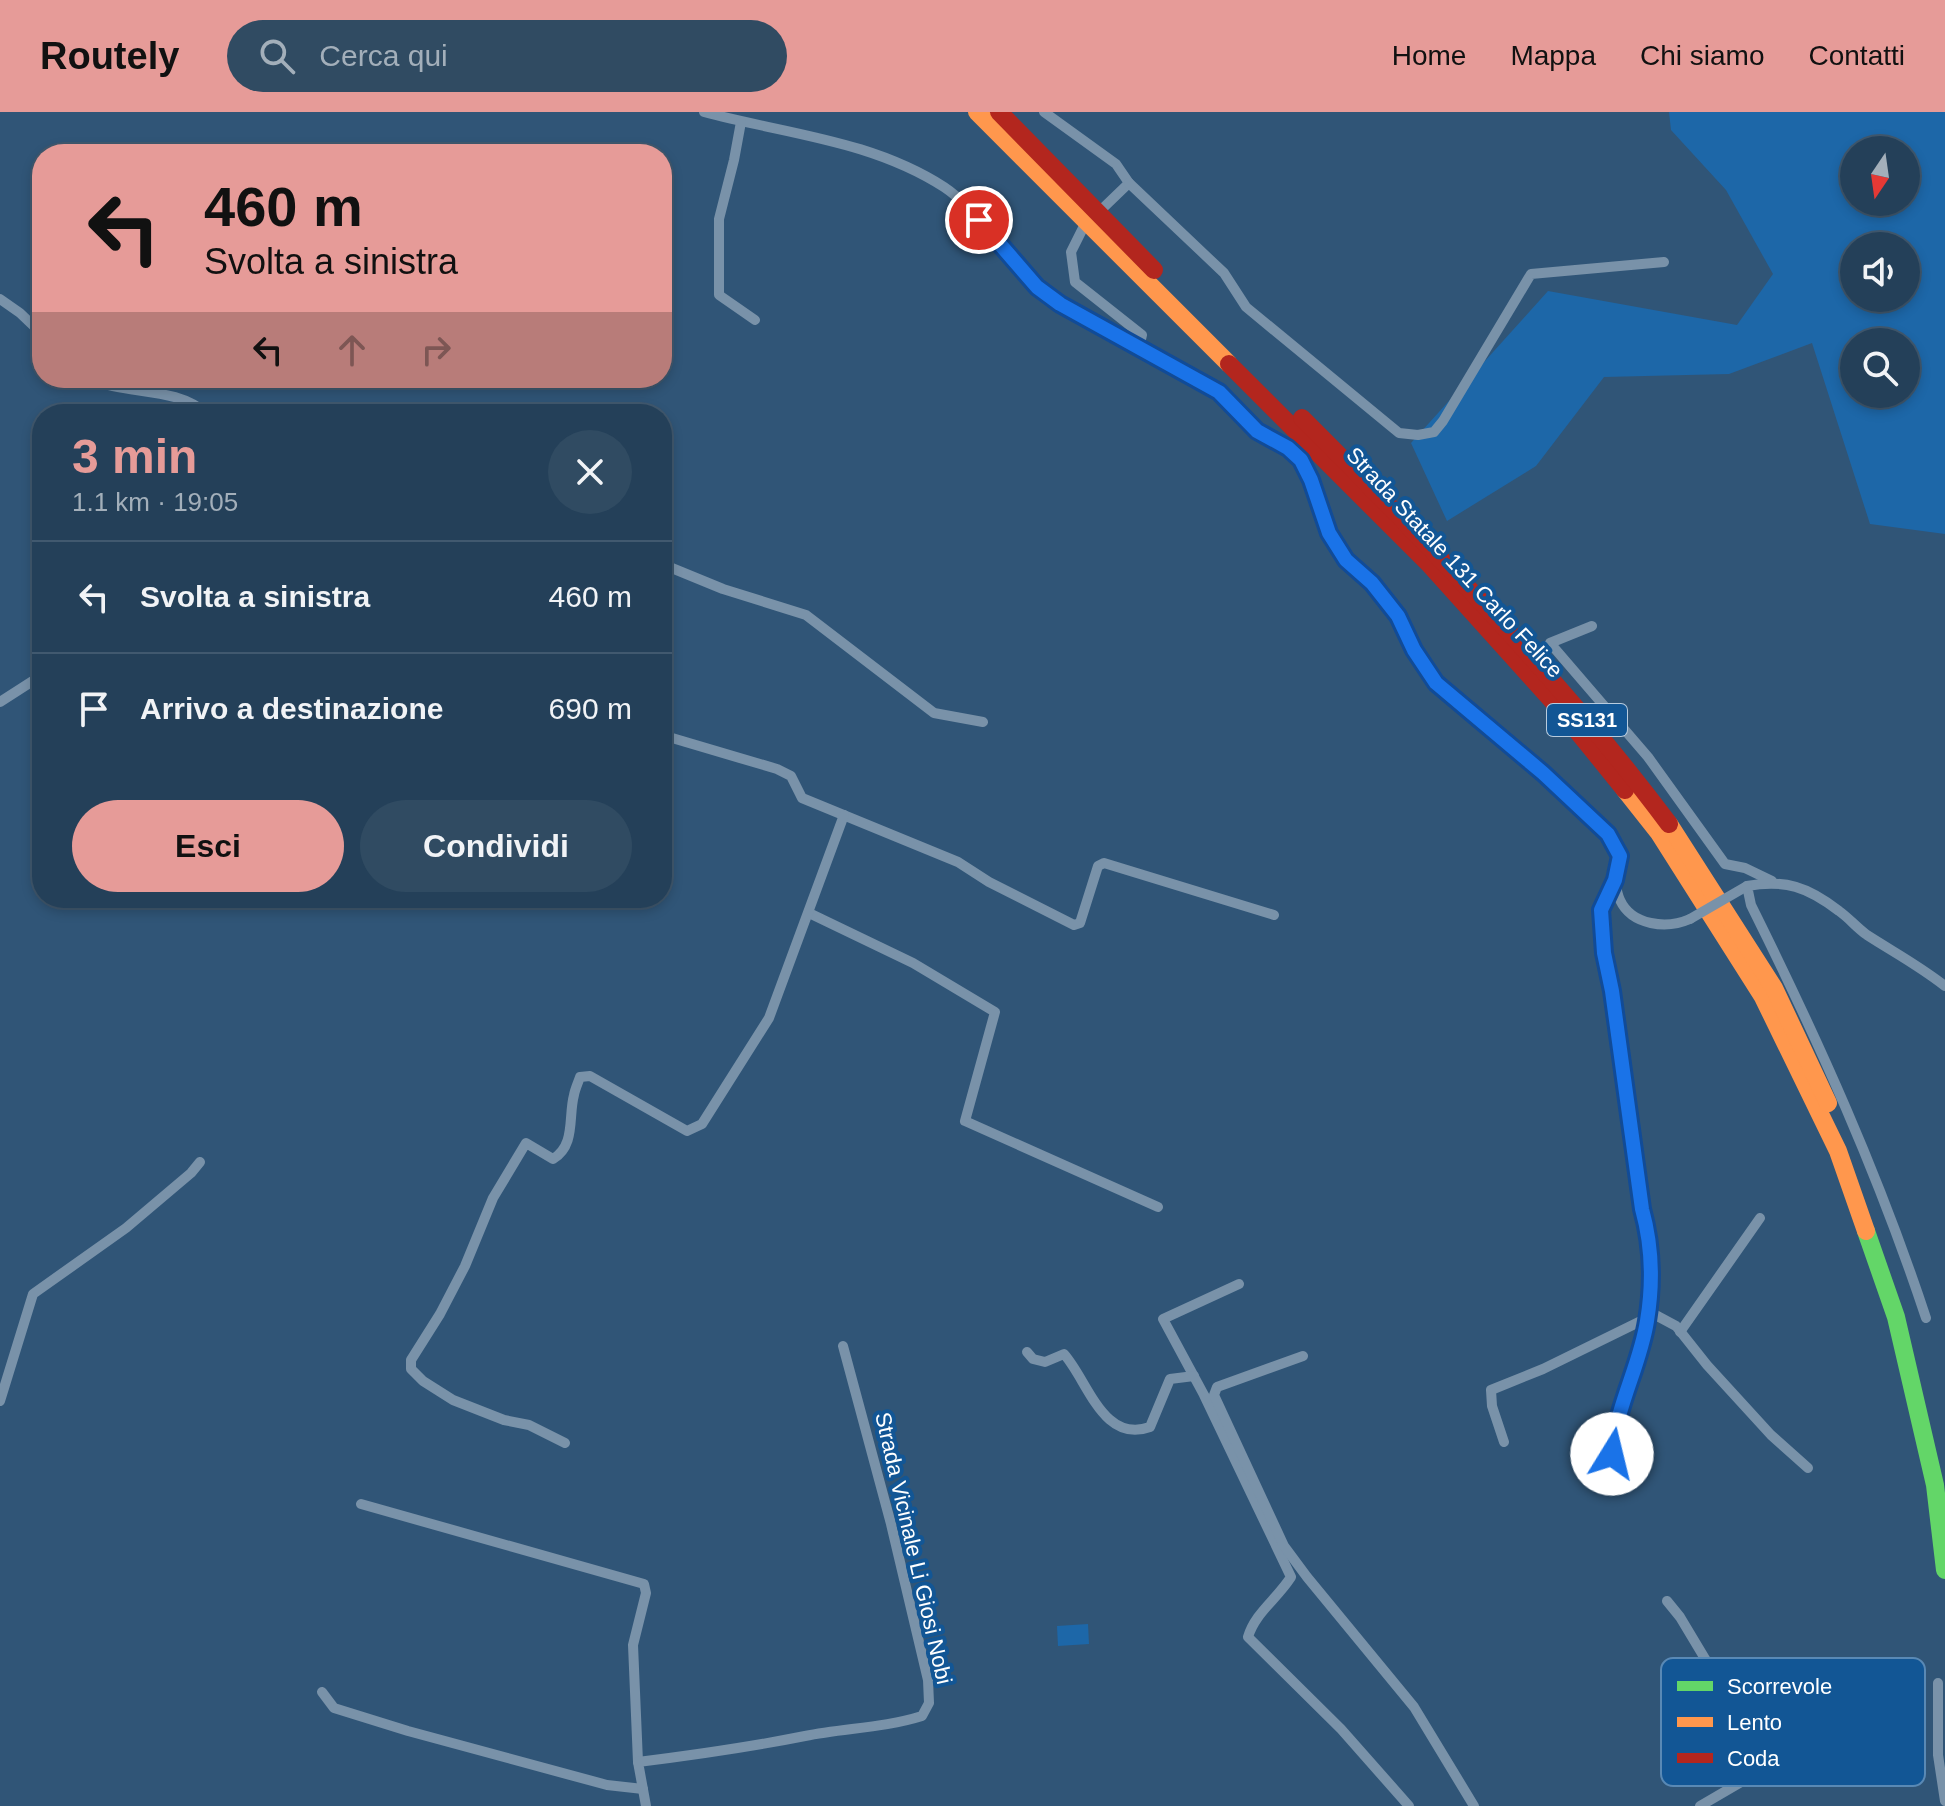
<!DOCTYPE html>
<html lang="it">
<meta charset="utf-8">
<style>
body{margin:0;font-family:Arial,sans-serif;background:#304b62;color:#f1f3f6;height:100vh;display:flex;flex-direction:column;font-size:30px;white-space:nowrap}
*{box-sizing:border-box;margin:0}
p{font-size:26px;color:#a3afba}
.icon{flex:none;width:44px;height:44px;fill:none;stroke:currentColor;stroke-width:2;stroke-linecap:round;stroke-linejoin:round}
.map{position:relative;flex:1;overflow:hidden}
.details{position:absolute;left:32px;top:292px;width:640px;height:504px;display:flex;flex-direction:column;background:#244059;border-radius:32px;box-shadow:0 4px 12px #0003,0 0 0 2px #41596f}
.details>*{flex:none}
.banner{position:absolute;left:32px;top:32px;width:640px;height:244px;border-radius:32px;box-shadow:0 4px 12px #0003,0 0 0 2px #41596f;background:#e69b98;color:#111;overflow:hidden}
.needle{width:52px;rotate:193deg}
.fabs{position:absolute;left:1840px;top:24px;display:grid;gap:16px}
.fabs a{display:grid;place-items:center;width:80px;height:80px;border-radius:50%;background:#244059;box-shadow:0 4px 12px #0003,0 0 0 2px #41596f;font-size:40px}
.pin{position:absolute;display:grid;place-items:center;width:68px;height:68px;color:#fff;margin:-34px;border:4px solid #fff;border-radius:50%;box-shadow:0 2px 8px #0007}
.me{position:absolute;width:88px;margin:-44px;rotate:9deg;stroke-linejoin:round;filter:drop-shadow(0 0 6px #0008)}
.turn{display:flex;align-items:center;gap:28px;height:168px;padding:0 40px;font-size:36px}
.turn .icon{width:104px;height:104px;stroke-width:2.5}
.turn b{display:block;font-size:56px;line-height:68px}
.lanes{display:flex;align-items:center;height:76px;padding:0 40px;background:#0003;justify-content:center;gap:40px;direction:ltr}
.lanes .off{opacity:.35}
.round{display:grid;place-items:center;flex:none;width:84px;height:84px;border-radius:42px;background:#304b62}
.head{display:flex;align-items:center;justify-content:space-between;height:136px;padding:0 40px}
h1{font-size:48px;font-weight:600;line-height:60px;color:#e69b98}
.cta{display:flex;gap:16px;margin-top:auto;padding:16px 40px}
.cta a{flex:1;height:92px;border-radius:48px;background:#e69b98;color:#111;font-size:32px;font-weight:600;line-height:92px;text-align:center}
.cta a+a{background:#304b62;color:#f1f3f6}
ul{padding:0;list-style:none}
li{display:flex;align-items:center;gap:24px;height:112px;padding:0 40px;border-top:2px solid #41596f}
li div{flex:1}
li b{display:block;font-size:30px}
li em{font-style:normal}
header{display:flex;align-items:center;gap:48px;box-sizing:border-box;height:112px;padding:0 40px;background:#e69b98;color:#111}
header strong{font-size:38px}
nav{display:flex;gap:44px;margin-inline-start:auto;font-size:28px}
.search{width:560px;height:72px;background:#304b62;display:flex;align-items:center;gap:20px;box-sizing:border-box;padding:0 28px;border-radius:44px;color:#a3afba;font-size:30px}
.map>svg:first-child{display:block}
</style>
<header>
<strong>Routely</strong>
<div class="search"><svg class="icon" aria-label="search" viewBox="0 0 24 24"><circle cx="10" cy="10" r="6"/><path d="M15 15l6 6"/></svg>Cerca qui</div>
<nav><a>Home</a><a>Mappa</a><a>Chi siamo</a><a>Contatti</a></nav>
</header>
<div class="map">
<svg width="1945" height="1694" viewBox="0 0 1945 1694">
<rect width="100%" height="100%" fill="#305577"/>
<g fill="#1d67a8" fill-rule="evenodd">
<path d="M1669 0H1945V422L1870 412 1812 231 1729 262 1604 265 1536 354 1447 409 1411 331 1548 179 1737 213 1773 162 1726 78 1671 18ZM1854 38H1906V90H1854ZM1854 134H1906V186H1854ZM1854 230H1906V282H1854Z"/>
<polygon points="1088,1512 1089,1532 1058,1534 1057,1514"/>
</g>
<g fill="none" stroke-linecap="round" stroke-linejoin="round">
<g stroke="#7992a9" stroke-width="10">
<path d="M704 0C786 22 871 28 944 75 970 92 990 123 1011 146 1026 164 1042 178 1060 192L1219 280 1257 319 1288 336 1301 348 1311 368 1329 421 1346 448 1372 471 1398 504 1414 538 1436 571 1543 661 1608 722 1620 744 1615 768 1601 798 1604 841 1612 879 1642 1097 1649 1121 1650 1166 1647 1211 1614 1315 1610 1356"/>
<polyline points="1044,0 1116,52 1129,71 1102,97"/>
<polyline points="741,10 734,48 719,107 719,183 755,208"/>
<polyline points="1129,71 1224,161 1246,195 1399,321 1418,323 1434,320 1443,309 1531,162 1664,150"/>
<polyline points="1084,114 1071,140 1075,170 1142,223 1139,236"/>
<polyline points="0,187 20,201 42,222"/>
<path d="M88 266C126 284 174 273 207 302"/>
<polyline points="662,452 723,477 806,503 934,601 983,610"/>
<polyline points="1592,514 1550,531 1648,645 1725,752 1745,756 1772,769"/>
<polyline points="0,590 42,563"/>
<polyline points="662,623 777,657 791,664 802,686 958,750 989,770 1074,813 1080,811 1098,754 1104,751 1274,803"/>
<path d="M1615 768C1616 774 1617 782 1620 788 1632 814 1667 817 1690 807"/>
<polyline points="809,801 913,851 995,900 965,1009 1158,1095"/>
<path d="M1239 1172 1163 1207 1204 1283 1291 1465C1277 1487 1255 1501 1248 1525L1341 1617 1409 1694"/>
<polyline points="1648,1199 1676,1214 1707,1253 1771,1323 1808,1356"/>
<path d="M1926 1206C1878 1061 1819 930 1751 793L1747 774C1785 767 1808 775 1839 799 1849 806 1857 816 1867 823 1895 841 1918 853 1945 874"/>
<polyline points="1680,1220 1760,1106"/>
<path d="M1027 1240 1033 1247 1045 1250 1064 1242C1088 1269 1103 1332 1150 1315L1170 1267 1194 1264"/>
<polyline points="1303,1244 1217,1275 1214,1283 1284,1434 1307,1465 1414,1595 1474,1694"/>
<polyline points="0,1289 33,1182 126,1116 191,1061 200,1050"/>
<polyline points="1504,1330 1492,1294 1491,1278 1543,1257 1647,1206"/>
<path d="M565 1331 529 1313 504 1308 453 1288 423 1269 411 1257V1248L440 1202 465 1154 493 1086 526 1031 553 1047C576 1033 568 1005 574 983 575 977 578 971 580 965L590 964 687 1019 702 1012 769 906 844 703"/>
<polyline points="361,1392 644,1472 646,1481 633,1533 638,1650"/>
<polyline points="1667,1489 1680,1505 1722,1575 1718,1603 1728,1628 1755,1662 1700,1694"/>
<polyline points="1938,1571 1938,1643 1945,1689"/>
<polyline points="322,1580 334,1596 408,1619 607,1673 643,1677"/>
<path d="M646 1694 638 1650C694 1643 750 1635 805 1624 844 1616 884 1616 922 1604L929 1591 928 1568 891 1412 843 1234"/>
</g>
<polyline stroke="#63d668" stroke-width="18" points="1866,1119 1896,1205 1935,1373 1945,1458"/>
<g stroke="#ff974d" stroke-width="18">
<polyline points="977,0 1229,252"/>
<polyline points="1625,678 1659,721 1763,885 1838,1039 1866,1119"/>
<polyline points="1669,712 1774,876 1828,991"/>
</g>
<g stroke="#b3261e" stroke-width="18">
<polyline points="999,0 1154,158"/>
<polyline points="1229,252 1430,453 1557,594 1625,678"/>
<path d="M1302 306C1431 435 1559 565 1669 712"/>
</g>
<polyline stroke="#7992a9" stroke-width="10" points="1690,807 1747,774"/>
</g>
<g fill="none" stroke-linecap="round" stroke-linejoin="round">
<g stroke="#114b97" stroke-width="20">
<path id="route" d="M979 108 1037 175 1060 192 1219 280 1257 319 1288 336 1301 348 1311 368 1329 421 1346 448 1372 471 1398 504 1414 538 1436 571 1543 661 1608 722 1620 744 1615 768 1601 798 1604 841 1612 879 1642 1097C1652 1133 1653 1173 1647 1209 1640 1254 1616 1294 1612 1342"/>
</g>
<use href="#route" stroke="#1a73e8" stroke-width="14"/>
</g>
<g text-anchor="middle" stroke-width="8" stroke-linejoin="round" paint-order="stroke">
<rect fill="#125695" stroke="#b8ccdf" stroke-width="2" x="1547" y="592" width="80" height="32" rx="6"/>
<g font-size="20" font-weight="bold" fill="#fff">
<text x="1587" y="615">SS131</text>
</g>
<g font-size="22" fill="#fff" stroke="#125695">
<text transform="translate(1455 450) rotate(47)" y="8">Strada Statale 131 Carlo Felice</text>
<text transform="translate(914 1436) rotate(77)" y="8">Strada Vicinale Li Giosi Nobi</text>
</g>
</g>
<rect x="1661" y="1546" width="264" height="128" rx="12" fill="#125695" stroke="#5989b5" stroke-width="2"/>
<rect x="1677" y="1569" width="36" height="10" fill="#63d668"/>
<rect x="1677" y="1605" width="36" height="10" fill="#ff974d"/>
<rect x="1677" y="1641" width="36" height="10" fill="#b3261e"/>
<g font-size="22" fill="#fff">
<text x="1727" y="1582">Scorrevole</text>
<text x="1727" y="1618">Lento</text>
<text x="1727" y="1654">Coda</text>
</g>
</svg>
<div class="fabs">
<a><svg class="needle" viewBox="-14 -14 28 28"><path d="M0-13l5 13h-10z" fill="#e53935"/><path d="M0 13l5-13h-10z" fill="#a3afba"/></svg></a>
<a><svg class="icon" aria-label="sound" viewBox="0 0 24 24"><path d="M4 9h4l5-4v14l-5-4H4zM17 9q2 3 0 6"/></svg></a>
<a><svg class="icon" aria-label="search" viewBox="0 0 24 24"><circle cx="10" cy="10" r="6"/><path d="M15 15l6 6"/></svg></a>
</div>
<div class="pin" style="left:979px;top:108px;background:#d93025"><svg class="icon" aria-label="arrive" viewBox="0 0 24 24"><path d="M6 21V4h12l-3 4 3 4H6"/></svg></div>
<svg class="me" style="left:1612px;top:1342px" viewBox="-20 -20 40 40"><circle r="19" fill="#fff"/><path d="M0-13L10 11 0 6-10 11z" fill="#1a73e8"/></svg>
<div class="banner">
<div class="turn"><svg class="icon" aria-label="left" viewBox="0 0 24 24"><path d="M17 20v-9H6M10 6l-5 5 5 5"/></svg><div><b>460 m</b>Svolta a sinistra</div></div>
<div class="lanes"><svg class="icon" aria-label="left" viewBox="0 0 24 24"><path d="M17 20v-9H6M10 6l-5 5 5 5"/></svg><svg class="icon off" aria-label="ahead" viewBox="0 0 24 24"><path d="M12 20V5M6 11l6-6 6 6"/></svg><svg class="icon off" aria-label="right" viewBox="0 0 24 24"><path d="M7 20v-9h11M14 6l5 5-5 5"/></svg></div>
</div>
<section class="details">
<div class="head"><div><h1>3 min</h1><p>1.1 km · 19:05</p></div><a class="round"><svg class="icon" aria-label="close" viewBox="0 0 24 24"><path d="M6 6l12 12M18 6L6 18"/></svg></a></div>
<ul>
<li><svg class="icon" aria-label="left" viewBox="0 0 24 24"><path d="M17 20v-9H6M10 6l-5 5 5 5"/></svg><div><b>Svolta a sinistra</b></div><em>460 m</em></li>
<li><svg class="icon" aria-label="arrive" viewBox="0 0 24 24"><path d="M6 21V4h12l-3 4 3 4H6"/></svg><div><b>Arrivo a destinazione</b></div><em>690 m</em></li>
</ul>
<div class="cta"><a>Esci</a><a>Condividi</a></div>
</section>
</div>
